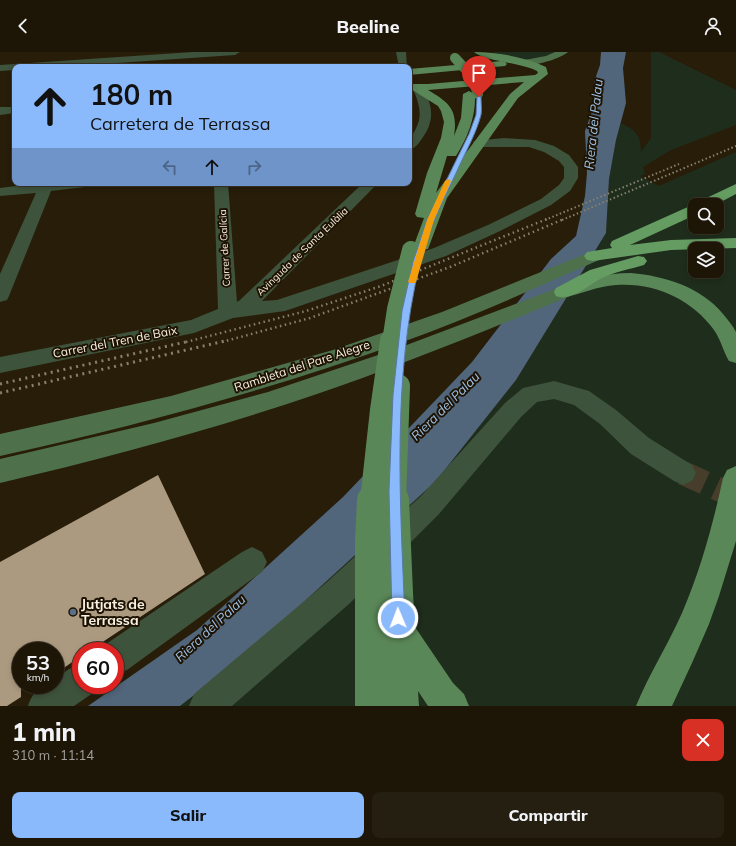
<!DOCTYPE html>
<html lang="es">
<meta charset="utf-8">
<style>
body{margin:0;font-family:Mulish,sans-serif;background:#251f11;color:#f1f3f6;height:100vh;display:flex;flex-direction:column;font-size:15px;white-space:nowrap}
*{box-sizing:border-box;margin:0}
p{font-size:13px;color:#a09f9b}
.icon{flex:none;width:22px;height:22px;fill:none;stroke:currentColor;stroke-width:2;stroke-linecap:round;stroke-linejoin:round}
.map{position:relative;height:654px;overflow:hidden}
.details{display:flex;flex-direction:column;background:#1d1607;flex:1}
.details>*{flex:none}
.top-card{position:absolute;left:12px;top:12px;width:400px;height:122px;border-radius:8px;box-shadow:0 2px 6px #0003,0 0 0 1px #3b3528;background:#8abafc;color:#111;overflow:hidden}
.controls{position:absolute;left:688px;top:146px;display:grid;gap:8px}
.controls a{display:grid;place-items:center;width:36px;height:36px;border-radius:8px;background:#1d1607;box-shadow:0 2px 6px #0003,0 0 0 1px #3b3528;font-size:20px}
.speed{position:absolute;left:12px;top:590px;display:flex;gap:8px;font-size:20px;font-weight:700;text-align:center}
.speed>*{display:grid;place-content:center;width:52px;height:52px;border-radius:50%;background:#1d1607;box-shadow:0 2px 6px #0003,0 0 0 1px #3b3528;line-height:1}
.speed small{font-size:10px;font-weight:400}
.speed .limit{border:6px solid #d22;background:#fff;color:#111}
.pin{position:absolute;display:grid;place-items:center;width:34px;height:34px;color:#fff;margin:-41px -17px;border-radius:50% 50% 50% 0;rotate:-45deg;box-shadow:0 0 4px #0007}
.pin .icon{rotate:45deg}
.me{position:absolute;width:44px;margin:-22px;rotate:359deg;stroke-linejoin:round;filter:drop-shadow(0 0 3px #0008)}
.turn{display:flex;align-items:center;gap:14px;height:84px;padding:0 12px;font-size:18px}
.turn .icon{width:52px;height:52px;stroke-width:2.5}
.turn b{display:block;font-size:28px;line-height:34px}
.lanes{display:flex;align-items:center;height:38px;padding:0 12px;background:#0003;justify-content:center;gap:20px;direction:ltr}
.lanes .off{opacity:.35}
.round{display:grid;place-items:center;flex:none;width:42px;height:42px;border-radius:8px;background:#251f11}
.head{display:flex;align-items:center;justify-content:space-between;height:68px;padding:0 12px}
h1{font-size:24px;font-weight:800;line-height:30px}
.primary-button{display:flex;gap:8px;margin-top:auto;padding:8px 12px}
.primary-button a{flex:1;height:46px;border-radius:8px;background:#8abafc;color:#111;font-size:16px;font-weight:800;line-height:46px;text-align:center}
.primary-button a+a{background:#251f11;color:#f1f3f6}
header{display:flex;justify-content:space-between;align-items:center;height:52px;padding:0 12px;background:#1d1607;font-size:18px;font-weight:800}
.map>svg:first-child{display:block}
</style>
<header><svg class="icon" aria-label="back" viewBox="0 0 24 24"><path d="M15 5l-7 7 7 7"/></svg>Beeline<svg class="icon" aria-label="person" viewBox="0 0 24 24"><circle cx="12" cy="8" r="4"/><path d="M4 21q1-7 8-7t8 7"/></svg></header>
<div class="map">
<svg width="736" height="654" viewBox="0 0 736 654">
<rect width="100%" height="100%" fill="#271d09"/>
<g fill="#1f2d1c" fill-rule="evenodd">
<path d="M492 0H555C551 2 545 5 540 7 525 10 506 7 492 0Z"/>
<path d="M651 0H659L736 38V73L671 98 643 115 645 122 640 124 659 134 736 100V654H180L247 602 436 429 516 328 606 181 609 127 616 88 621 71C635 78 641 82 641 100L651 86ZM695 153H717V175H695ZM695 197H717V219H695Z"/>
</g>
<polygon fill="#51657b" points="601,0 626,0 623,16 626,51 616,88 609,127 606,181 516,328 436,429 247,602 180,654 88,654 197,578 343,445 472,310 551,207 576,184 585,144 587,121 585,79 597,46 594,30 600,13"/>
<polygon fill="#ac9a80" points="158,423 205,522 89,599 81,599 81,604 55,622 55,599 21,599 21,645 7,654 0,654 0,510"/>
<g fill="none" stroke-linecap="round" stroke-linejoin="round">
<polyline stroke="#463d2a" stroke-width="24" stroke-dasharray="24 12" stroke-linecap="butt" points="683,421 736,445"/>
<g fill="#3e533c" fill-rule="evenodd">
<polygon points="193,0 240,0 235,3 58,15 15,15 15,18 0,19 0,13"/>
<polygon points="396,0 406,0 407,15 399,15"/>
<path d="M418 34 422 35C433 52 435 69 423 85 419 91 416 96 409 98 409 84 412 86 417 74 423 62 418 49 413 37Z"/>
<polygon points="0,55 15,55 15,61 0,63"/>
<polygon points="504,86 535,88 554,94 569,103 578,115 578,126 570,139 551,153 500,179 446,204 285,259 233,266 194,281 0,321 0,305 191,268 218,257 214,131 228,131 237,250 240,248 363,131 378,131 262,249 277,248 434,196 488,173 541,147 559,133 564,126 564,115 559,109 544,100 529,95 474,95 473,92 474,89"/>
<polygon points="40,131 92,131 90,134 85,135 51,139 9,244 7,248 0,250 0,222 36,141 0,144 0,136"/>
<polygon points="554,329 589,339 616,358 649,386 692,413 696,421 692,429 683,433 674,429 631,402 600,372 574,353 554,347 537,350 521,365 439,462 349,552 232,654 189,654 194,642 327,530 421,444 505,351 523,336"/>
<polygon points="252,495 262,500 267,510 262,520 127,618 115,622 115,599 102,599 103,594 242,500"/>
<path d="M81 612V633H96L93 641 74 654H28C33 640 39 633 55 633V627L69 617Z"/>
</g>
<g fill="#4e714c" fill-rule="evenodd">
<path d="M555 0H568C561 7 524 18 517 11L519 9 546 4Z"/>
<path d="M593 199 599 200 602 204 599 208C533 237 468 267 400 291 269 338 136 374 0 404V382L171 344 333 298 442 260Z"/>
<path d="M563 234 570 236 572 240 570 244C485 279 400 314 314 343 211 378 106 406 0 431V407L154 371 268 340 396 297Z"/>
</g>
<g fill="#5a8757" fill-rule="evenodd">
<path d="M474 0C497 0 525 5 546 15L548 22 518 46 447 146 428 197 422 198 416 197 414 193 424 166 417 165 415 162 427 121 441 86 444 70 441 59 438 54 409 36V32H428L535 23 538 21 537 19C523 11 483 9 474 0ZM524 30 510 42 436 141 447 104H456C468 85 476 64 475 42L469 39 463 42 461 66 454 84C458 58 450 51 428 38Z"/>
<polygon points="502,9 505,10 507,12 505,14 409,23 409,17"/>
<path d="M631 221C665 224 701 235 723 262 728 268 733 274 736 280 736 289 736 302 736 311L729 309C723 299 721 288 714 278 692 247 654 230 616 233 598 234 580 242 563 246L556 244 554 240 556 236C581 229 605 221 631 221Z"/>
<path d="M736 414V489L719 544 709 572 692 611 672 654H636C649 622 668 593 682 561 701 517 713 472 723 426L727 418Z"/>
<polygon points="398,526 409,530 413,541 415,575 453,631 464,642 469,654 428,654 418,639 419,654 355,654 355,546 359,535 370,531 381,535 383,541 387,530"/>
</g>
<g fill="#659c62" fill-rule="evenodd">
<polygon points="736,132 736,142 715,153 695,153 695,163 630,193 671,188 736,186 736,196 671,198 593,209 587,208 584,204 587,200 612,196 610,193 612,189 690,154 696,153 698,150"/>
<path d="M638 204 644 205 647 209 644 213C630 217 615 220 602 226 588 233 573 249 556 244L554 240 556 236 590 218Z"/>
</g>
<g stroke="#88806f" stroke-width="2" stroke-dasharray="1.5 2.5" stroke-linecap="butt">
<polyline points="545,168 679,112"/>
<polyline points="562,168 736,94"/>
</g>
<g stroke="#88806f" stroke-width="2.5" stroke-dasharray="1.5 3.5" stroke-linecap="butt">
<polyline points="186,290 306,259 381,234 547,167"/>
<polyline points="222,290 310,266 450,215 564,167"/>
</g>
<g stroke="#88806f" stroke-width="3" stroke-dasharray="2 4.5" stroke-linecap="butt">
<polyline points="0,332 190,289"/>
<polyline points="0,341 225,289"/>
</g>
<polyline stroke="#5a8757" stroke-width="10" points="455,6 471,23 478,42"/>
<polyline stroke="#5a8757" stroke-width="18" points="391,290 396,257 411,198"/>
<g stroke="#5a8757" stroke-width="24">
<polyline points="372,449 382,358 392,289"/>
<polyline points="394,449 398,334"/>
</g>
<g stroke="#5a8757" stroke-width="30">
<polyline points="394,448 398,541"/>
<polyline points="370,546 370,489 372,448"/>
</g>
</g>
<path fill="#8abafc" stroke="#5a79a4" d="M479 44 481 45C481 51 482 58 481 63 476 82 465 101 457 119 443 149 428 178 420 211 392 327 400 448 405 566L403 570 398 572 394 570 392 566 389 439 393 343 402 259 413 210 427 168 469 82 476 63 477 45Z"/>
<polygon fill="#f59e0b" points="448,127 451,129 434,168 416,230 415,231 410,231 408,230 427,168 445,129"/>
<circle fill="#5c6f8a" stroke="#1e1302" stroke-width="1.5" cx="73" cy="560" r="4"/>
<g text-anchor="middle" stroke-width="4" stroke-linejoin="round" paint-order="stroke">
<g font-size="10" fill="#f8f1e4" stroke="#1e1302">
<text transform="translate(224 196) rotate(-93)" y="4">Carrer de Galícia</text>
<text transform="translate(302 199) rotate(-44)" y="4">Avinguda de Santa Eulàlia</text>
</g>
<g font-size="12" fill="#f8f1e4" stroke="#1e1302">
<text transform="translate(115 290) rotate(-11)" y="4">Carrer del Tren de Baix</text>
<text transform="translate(302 314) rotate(-18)" y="4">Rambleta del Pare Alegre</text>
</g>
<g font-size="13" font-style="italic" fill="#9bc2ec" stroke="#1e1302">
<text transform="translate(593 72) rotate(-84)" y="5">Riera del Palau</text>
<text transform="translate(445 354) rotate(-45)" y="5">Riera del Palau</text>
<text transform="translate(210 576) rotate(-43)" y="5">Riera del Palau</text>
</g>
<g font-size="14" font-weight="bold" fill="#f8f1e4" stroke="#1e1302" text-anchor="start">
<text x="81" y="557">Jutjats de<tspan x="81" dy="16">Terrassa</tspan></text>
</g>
</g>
</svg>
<div class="controls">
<a><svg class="icon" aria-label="search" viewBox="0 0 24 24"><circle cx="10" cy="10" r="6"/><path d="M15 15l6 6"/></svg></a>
<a><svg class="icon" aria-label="layers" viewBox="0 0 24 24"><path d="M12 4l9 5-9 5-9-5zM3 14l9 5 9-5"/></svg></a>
</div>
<div class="speed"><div>53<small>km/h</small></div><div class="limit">60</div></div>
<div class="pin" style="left:479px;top:45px;background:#d93025"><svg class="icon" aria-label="arrive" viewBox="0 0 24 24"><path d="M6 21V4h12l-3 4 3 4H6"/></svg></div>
<svg class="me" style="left:398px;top:566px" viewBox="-20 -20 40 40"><circle r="17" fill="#8abafc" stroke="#fff" stroke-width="3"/><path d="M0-11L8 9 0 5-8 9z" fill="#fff"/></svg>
<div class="top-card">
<div class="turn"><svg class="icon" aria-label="ahead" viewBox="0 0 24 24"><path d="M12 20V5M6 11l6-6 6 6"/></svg><div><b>180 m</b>Carretera de Terrassa</div></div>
<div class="lanes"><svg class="icon off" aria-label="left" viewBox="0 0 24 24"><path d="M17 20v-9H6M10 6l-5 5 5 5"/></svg><svg class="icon" aria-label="ahead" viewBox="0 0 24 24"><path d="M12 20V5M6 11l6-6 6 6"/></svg><svg class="icon off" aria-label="right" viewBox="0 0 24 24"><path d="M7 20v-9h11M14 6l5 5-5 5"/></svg></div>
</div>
</div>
<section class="details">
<div class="head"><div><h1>1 min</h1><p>310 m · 11:14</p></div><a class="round" style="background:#d93025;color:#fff"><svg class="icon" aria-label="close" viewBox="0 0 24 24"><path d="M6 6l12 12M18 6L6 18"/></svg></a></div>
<div class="primary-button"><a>Salir</a><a>Compartir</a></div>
</section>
